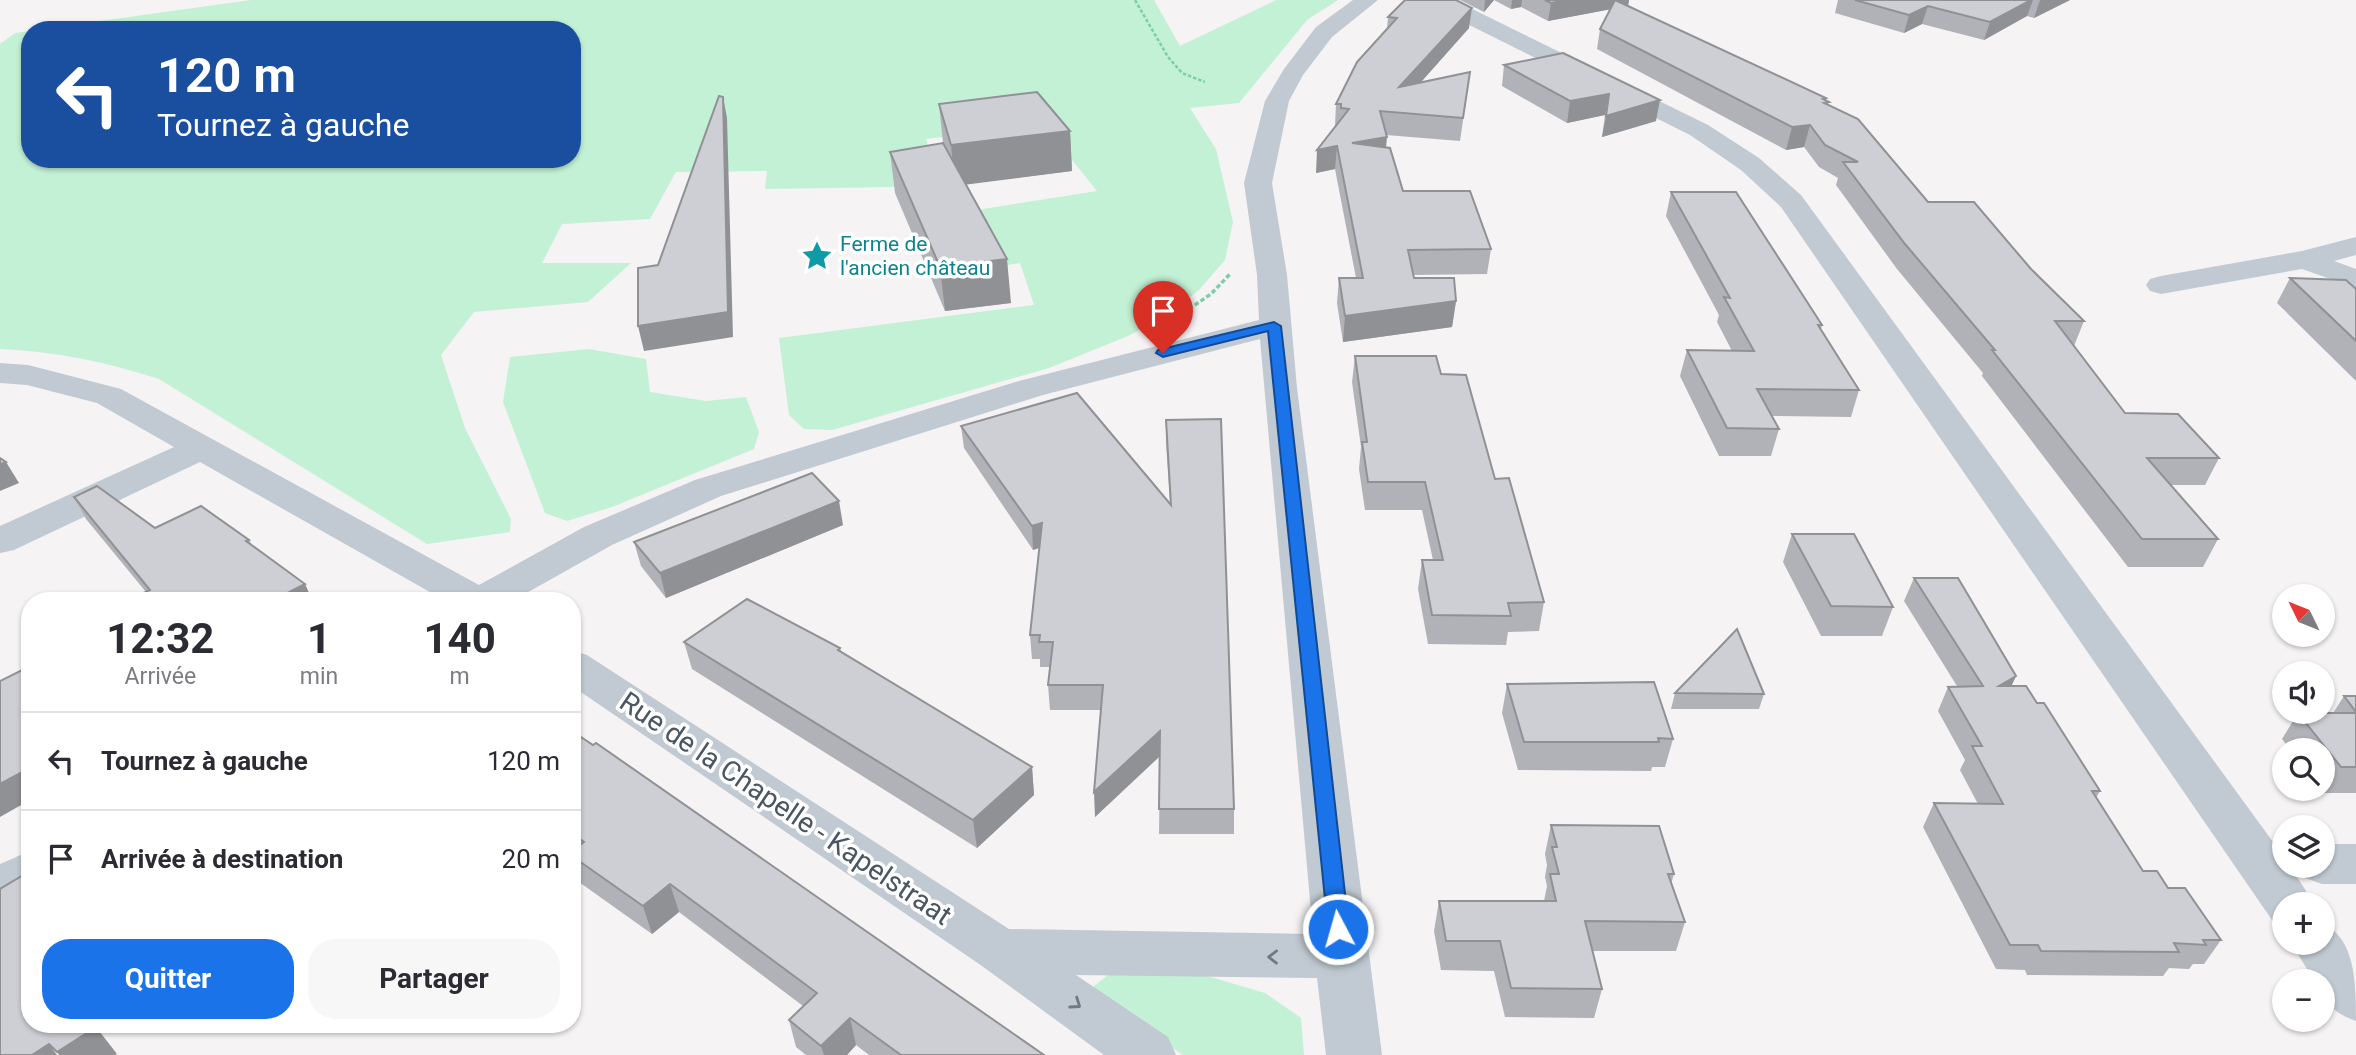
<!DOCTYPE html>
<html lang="fr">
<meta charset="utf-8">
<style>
body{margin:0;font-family:Roboto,sans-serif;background:#f7f7f7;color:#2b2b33;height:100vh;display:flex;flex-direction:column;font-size:26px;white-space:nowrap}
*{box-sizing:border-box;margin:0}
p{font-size:23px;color:#7c7c81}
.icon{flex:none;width:38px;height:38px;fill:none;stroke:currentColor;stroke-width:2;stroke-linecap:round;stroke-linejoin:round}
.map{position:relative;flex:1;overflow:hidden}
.side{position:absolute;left:21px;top:592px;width:560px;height:441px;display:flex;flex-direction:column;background:#fff;border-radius:28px;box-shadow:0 2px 5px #0004}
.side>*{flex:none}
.top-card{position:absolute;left:21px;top:21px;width:560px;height:147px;border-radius:28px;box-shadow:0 2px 5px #0004;background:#1a4fa0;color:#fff;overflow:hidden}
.needle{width:46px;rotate:313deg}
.buttons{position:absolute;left:2272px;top:584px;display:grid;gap:14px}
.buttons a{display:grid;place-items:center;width:63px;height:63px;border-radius:50%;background:#fff;box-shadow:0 2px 5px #0004;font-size:35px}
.pin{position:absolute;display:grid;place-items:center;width:60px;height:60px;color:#fff;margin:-72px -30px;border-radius:50% 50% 50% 0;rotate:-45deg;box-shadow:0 0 7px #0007}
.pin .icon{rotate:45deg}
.me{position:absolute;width:77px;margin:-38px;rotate:354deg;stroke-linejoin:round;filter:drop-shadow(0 0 5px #0008)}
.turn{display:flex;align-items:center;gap:24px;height:147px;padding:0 21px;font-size:32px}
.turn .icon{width:91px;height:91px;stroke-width:2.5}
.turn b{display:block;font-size:49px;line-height:60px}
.eta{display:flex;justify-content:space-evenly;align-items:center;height:119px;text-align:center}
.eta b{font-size:42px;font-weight:700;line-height:49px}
.cta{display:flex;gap:14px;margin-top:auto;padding:14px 21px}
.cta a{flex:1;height:80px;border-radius:28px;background:#1a73e8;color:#fff;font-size:28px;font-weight:700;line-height:80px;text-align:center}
.cta a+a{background:#f7f7f7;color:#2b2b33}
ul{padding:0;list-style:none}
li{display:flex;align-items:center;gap:21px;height:98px;padding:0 21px;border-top:2px solid #e1e1e2}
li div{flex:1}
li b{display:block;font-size:26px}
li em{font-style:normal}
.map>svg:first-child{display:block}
</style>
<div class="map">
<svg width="2356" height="1055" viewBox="0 0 2356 1055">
<rect width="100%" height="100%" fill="#f5f3f3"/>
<g fill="#c3f1d5">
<path d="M251 0H1154L1180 46 1276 0H1338L1307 20 1239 103 1190 108 1216 149 1233 222 1225 260 1199 290 1173 311 1128 336 1049 368 832 430 804 429 789 415 779 338 1034 305 1020 263 1003 266 977 210 1097 191 1044 125 926 139 939 179 893 187 765 189 767 171 676 172 650 219 562 224 542 263H631L588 302 474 312 441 355 465 428 511 519 510 532 427 544 159 379C106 362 55 351 0 349V44L15 33 30 31V159H572V30H35Z"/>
<polygon points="589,349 646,359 650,392 706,401 746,397 759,432 754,449 612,507 567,521 545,513 503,402 510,357"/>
<polygon points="1109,974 1207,976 1265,993 1301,1018 1304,1055 1183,1055 1099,998 1093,987"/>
</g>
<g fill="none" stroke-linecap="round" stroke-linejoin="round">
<polyline stroke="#7ad0a6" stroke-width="2.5" stroke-dasharray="3.5 2" stroke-linecap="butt" points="1135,0 1168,57 1182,73 1205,82"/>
<polyline stroke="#7ad0a6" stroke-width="3.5" stroke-dasharray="4.5 2.5" stroke-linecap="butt" points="1189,309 1211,294 1230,274"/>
<g fill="#c1cad2" fill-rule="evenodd">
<polygon points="1353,0 1378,0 1332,37 1303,75 1289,101 1272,183 1287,275 1297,388 1382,1055 1326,1055 1317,978 1076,975 1168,1037 1176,1055 1104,1055 982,966 572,686 572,650 587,655 1009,929 1313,934 1260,339 1043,395 721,496 612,545 514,600 444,600 200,462 14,550 0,553 0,526 174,447 97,403 27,385 0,383 0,363 28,365 121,389 479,585 584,527 695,480 1019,381 1259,320 1257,275 1244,183 1265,101 1284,69 1316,27"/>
<polygon points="1426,0 1454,0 1708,125 1759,158 1801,195 2284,857 2284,866 2290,866 2315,905 2284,905 2284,924 2272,920 1781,207 1741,170 1690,135 1429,5"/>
<polygon points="2356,237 2356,255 2334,261 2356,269 2356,288 2302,269 2161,294 2150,291 2146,285 2150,279 2161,276 2302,251"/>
<polygon points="2322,844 2356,844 2356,884 2322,884 2305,878 2298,866 2322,866"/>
<polygon points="30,851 30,896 0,909 0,864"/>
<path d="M2322 923C2356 938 2356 985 2356 1021 2337 1014 2322 1004 2322 982H2315L2291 943H2322Z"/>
</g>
</g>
<g fill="#b0b2b7">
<polygon points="1460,0 1629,0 1628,5 1825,100 1828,105 1928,202 2031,269 2084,321 2074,346 2125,413 2219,458 2205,485 2170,485 2218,539 2203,567 2128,567 1982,376 1983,373 1897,269 1836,185 1838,178 1819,167 1804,147 1786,150 1597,49 1600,29 1611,9 1548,21 1521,7 1511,9 1494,0 1484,12"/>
<polygon points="1838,0 2070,0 2034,18 2027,16 1984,40 1922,24 1904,33 1835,13"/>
<polygon points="1388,17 1469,28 1421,82 1470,72 1460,141 1386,135 1386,147 1403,191 1491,249 1487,274 1413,275 1414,278 1456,301 1452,327 1343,342 1337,303 1339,278 1356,278 1335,169 1316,173 1335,126 1336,104 1387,29"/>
<polygon points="1504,65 1656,121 1602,137 1605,115 1567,123 1502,86"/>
<polygon points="939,104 1070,131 1072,171 966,184 1011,303 945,311 895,193 890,152 943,143"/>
<polygon points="1671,192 1822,325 1821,330 1859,390 1851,417 1772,416 1779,429 1771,456 1719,456 1680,376 1687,350 1732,351 1717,322 1719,315 1666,216"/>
<polygon points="2290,278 2356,289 2356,381 2277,303"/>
<polygon points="1355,356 1441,374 1495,479 1544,602 1539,631 1508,632 1506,645 1428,644 1418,589 1422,560 1433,560 1422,510 1365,510 1359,469 1361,447 1352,382"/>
<polygon points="1166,420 1234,809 1234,834 1159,834 1160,756 1095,817 1101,710 1050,710 1048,685 1050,667 1040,667 1040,659 1032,659 1030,635 1039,548 1033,550 964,448 961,426 1170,503 1166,442"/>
<polygon points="74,497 155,528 249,540 252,545 305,584 312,600 129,600 146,592 86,519"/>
<polygon points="843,525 666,598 641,566 634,542"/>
<polygon points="1792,534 1893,607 1882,636 1821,636 1783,562"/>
<polygon points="1914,578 2016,676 2011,686 2100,791 2096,798 2143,871 2168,888 2221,940 2204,964 2193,964 2189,969 2169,968 2163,976 2027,975 2025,970 1996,969 1923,827 1934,803 1978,804 1960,770 1965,760 1938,711 1948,687 1957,686 1904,601"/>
<polygon points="684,642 840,648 841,651 1032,767 1034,795 977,848 692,669"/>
<polygon points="1507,684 1673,739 1665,767 1652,767 1651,771 1518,770 1502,713"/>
<polygon points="1675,693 1764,694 1759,709 1671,709"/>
<polygon points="2344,696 2356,696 2356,793 2323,793 2320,789 2322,789 2322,751 2291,751 2282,739 2298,713 2333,713"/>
<polygon points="572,731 1044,1055 869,1055 856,1045 847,1055 806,1055 796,1047 789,1020 803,1006 679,912 652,934 579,882 572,864"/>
<polygon points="1551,825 1674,874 1671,884 1685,922 1676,951 1593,951 1602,989 1594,1018 1505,1017 1494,971 1441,970 1434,931 1439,901 1544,901 1547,886 1545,877 1547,865 1545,854"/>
</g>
<g fill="#909195">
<polygon points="1485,0 1494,0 1484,12"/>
<polygon points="1512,0 1522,0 1521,7 1511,9"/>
<polygon points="1566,0 1629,0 1628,6 1548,21 1551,3"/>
<polygon points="2031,0 2033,0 2027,16 1984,40 1990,22"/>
<polygon points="2040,0 2070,0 2034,18"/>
<polygon points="1928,6 1922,24 1904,33 1909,15"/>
<polygon points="1472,8 1469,28 1397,109 1399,87"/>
<polygon points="1609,94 1605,115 1567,123 1570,101"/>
<polygon points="723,97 727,118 733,337 644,351 638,326"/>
<polygon points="1660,100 1656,121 1602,137 1606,116"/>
<polygon points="1810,125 1804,147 1786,150 1792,127"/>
<polygon points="1070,131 1072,171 955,186 951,145"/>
<polygon points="1387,137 1385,159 1352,143"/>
<polygon points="1337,146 1335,169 1316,173 1317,150"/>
<polygon points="1007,259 1011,303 945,311 940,267"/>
<polygon points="1456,301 1452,327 1343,342 1345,316"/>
<polygon points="6,462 19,483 0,491 0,464"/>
<polygon points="839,501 843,525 666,598 660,573"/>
<polygon points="1042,523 1044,546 1033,550 1032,526"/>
<polygon points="305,584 312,600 274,600"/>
<polygon points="2016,676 2005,700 1999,686"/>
<polygon points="1160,731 1160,756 1095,817 1094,792"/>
<polygon points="1032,767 1034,795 977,848 973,820"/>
<polygon points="30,768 30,800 0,817 0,784"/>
<polygon points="670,884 679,912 652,934 643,906"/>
<polygon points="850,1018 856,1045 847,1055 824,1055 821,1046"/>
<polygon points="96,1027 117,1054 115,1055 59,1055 57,1052"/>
<polygon points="49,1044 57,1055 32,1055"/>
</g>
<g fill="#cdcfd5" stroke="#909195" stroke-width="2">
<polygon points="1405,0 1456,0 1472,8 1399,87 1470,72 1463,118 1380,111 1387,137 1352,143 1390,148 1403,191 1470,191 1491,249 1408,250 1414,278 1454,278 1456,301 1345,316 1339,278 1363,278 1337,146 1317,150 1349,109 1341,108 1341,104 1336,104 1357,62 1397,18 1388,17"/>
<polygon points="1545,0 1566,0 1551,3"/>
<polygon points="1615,0 1826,98 1823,99 1829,102 1824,103 1858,119 1928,202 1974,202 2031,269 2084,321 2055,321 2125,413 2178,414 2219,458 2147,458 2218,539 2142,539 1992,350 1995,350 1905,244 1843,162 1858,162 1825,145 1810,125 1792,127 1600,29"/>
<polygon points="1855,0 2031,0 1990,22 1928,6 1909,15"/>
<polygon points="1563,53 1660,100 1606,116 1609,94 1570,101 1504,65"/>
<polygon points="1037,92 1070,131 951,145 939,104"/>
<polygon points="719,96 723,97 728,312 638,326 638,268 658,265"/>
<polygon points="943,143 1007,259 940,267 890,152"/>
<polygon points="1671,192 1736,192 1822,325 1818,325 1859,390 1757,389 1779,429 1727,428 1687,350 1754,351 1724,297 1730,298"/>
<polygon points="2290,278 2346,280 2356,289 2356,341"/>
<polygon points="1355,356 1436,356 1441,374 1466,375 1495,479 1509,478 1544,602 1508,603 1511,616 1432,615 1422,560 1443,560 1425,482 1368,482 1362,442 1367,442"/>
<polygon points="1077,393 1171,505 1166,420 1221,419 1234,809 1159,809 1160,731 1094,792 1103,685 1048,685 1053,642 1039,642 1040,635 1030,635 1042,523 1032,526 961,426"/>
<polygon points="0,458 6,462 0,464"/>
<polygon points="812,473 839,501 660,573 634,542"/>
<polygon points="97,486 155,528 201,506 249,540 246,541 305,584 274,600 129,600 150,590 74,497"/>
<polygon points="1792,534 1854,534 1893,607 1831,606"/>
<polygon points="1914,578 1958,578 2016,676 1999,686 2026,686 2037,703 2044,703 2100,791 2092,791 2143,871 2157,871 2168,888 2185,888 2221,940 2203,940 2206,945 2174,943 2179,952 2041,951 2038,945 2010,945 1934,803 2003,804 1972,746 1982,746 1948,687 1983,686"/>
<polygon points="747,599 840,648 838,650 1032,767 973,820 684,642"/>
<polygon points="1737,629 1764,694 1675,693 1717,650"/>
<polygon points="30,666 30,768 0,784 0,681"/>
<polygon points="1654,682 1673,739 1658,738 1659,742 1524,742 1507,684"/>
<polygon points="2344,696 2356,696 2356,712"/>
<polygon points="2298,713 2356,713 2356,767 2341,767"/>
<polygon points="572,731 593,745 596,743 1044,1055 901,1055 850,1018 821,1046 789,1020 817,993 670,884 643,906 572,856 572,851 584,842 572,833"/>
<polygon points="1551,825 1659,826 1674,874 1668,874 1685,922 1585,921 1602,989 1511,988 1500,941 1446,941 1439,901 1556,901 1550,874 1559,874 1552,847 1557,847"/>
<polygon points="30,871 30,1024 93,1024 96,1027 57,1052 49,1044 32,1055 0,1055 0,889"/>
</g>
<defs><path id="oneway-chevron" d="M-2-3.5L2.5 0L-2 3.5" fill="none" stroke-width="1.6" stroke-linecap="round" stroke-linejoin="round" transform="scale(1.75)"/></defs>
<g stroke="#6e7983">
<use href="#oneway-chevron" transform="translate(1273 957) rotate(-179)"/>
<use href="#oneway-chevron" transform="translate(1076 1004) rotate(35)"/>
</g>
<polygon fill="#1a73e8" stroke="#114b97" stroke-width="2" points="1274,322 1281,326 1349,929 1346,935 1338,938 1331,935 1328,929 1268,331 1163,357 1156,353 1158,350"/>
<defs>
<g id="sight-bare" transform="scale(2.415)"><path d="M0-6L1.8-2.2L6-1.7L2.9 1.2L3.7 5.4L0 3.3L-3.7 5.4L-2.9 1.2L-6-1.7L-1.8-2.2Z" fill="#0f9aa8" stroke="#fff" stroke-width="2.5" paint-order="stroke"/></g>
</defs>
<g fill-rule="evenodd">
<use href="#sight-bare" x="817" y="256"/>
</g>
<g text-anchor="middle" stroke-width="7" stroke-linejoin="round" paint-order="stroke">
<g font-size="21" fill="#0d838f" stroke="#fff" text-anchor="start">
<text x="840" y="251">Ferme de<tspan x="840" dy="24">l'ancien château</tspan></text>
</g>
<g font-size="28" fill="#4a5661" stroke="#fff">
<text transform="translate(786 808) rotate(34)" y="10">Rue de la Chapelle - Kapelstraat</text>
</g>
</g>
</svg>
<div class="buttons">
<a><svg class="needle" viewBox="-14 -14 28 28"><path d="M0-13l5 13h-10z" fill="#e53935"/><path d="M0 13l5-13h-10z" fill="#7c7c81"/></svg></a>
<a><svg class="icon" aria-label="sound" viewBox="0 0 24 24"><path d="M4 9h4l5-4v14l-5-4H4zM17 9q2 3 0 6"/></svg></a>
<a><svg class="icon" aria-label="search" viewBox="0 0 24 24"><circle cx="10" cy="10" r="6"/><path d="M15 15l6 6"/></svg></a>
<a><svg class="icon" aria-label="layers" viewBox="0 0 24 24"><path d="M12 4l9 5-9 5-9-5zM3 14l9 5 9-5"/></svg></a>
<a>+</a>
<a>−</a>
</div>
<div class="pin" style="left:1163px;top:353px;background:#d93025"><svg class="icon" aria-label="arrive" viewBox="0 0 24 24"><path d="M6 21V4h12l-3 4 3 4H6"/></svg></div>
<svg class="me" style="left:1338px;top:929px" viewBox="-20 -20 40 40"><circle r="17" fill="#1a73e8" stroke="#fff" stroke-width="3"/><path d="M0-11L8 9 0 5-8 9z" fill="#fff"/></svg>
<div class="top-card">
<div class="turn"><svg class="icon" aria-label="left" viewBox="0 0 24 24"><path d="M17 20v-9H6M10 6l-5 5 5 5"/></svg><div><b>120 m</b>Tournez à gauche</div></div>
</div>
<section class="side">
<div class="eta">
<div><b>12:32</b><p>Arrivée</p></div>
<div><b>1</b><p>min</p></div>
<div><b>140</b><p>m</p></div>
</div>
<ul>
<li><svg class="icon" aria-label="left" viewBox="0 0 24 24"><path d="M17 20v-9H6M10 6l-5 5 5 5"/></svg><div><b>Tournez à gauche</b></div><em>120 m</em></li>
<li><svg class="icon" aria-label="arrive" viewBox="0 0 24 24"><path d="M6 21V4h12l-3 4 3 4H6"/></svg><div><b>Arrivée à destination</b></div><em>20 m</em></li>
</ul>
<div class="cta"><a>Quitter</a><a>Partager</a></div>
</section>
</div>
